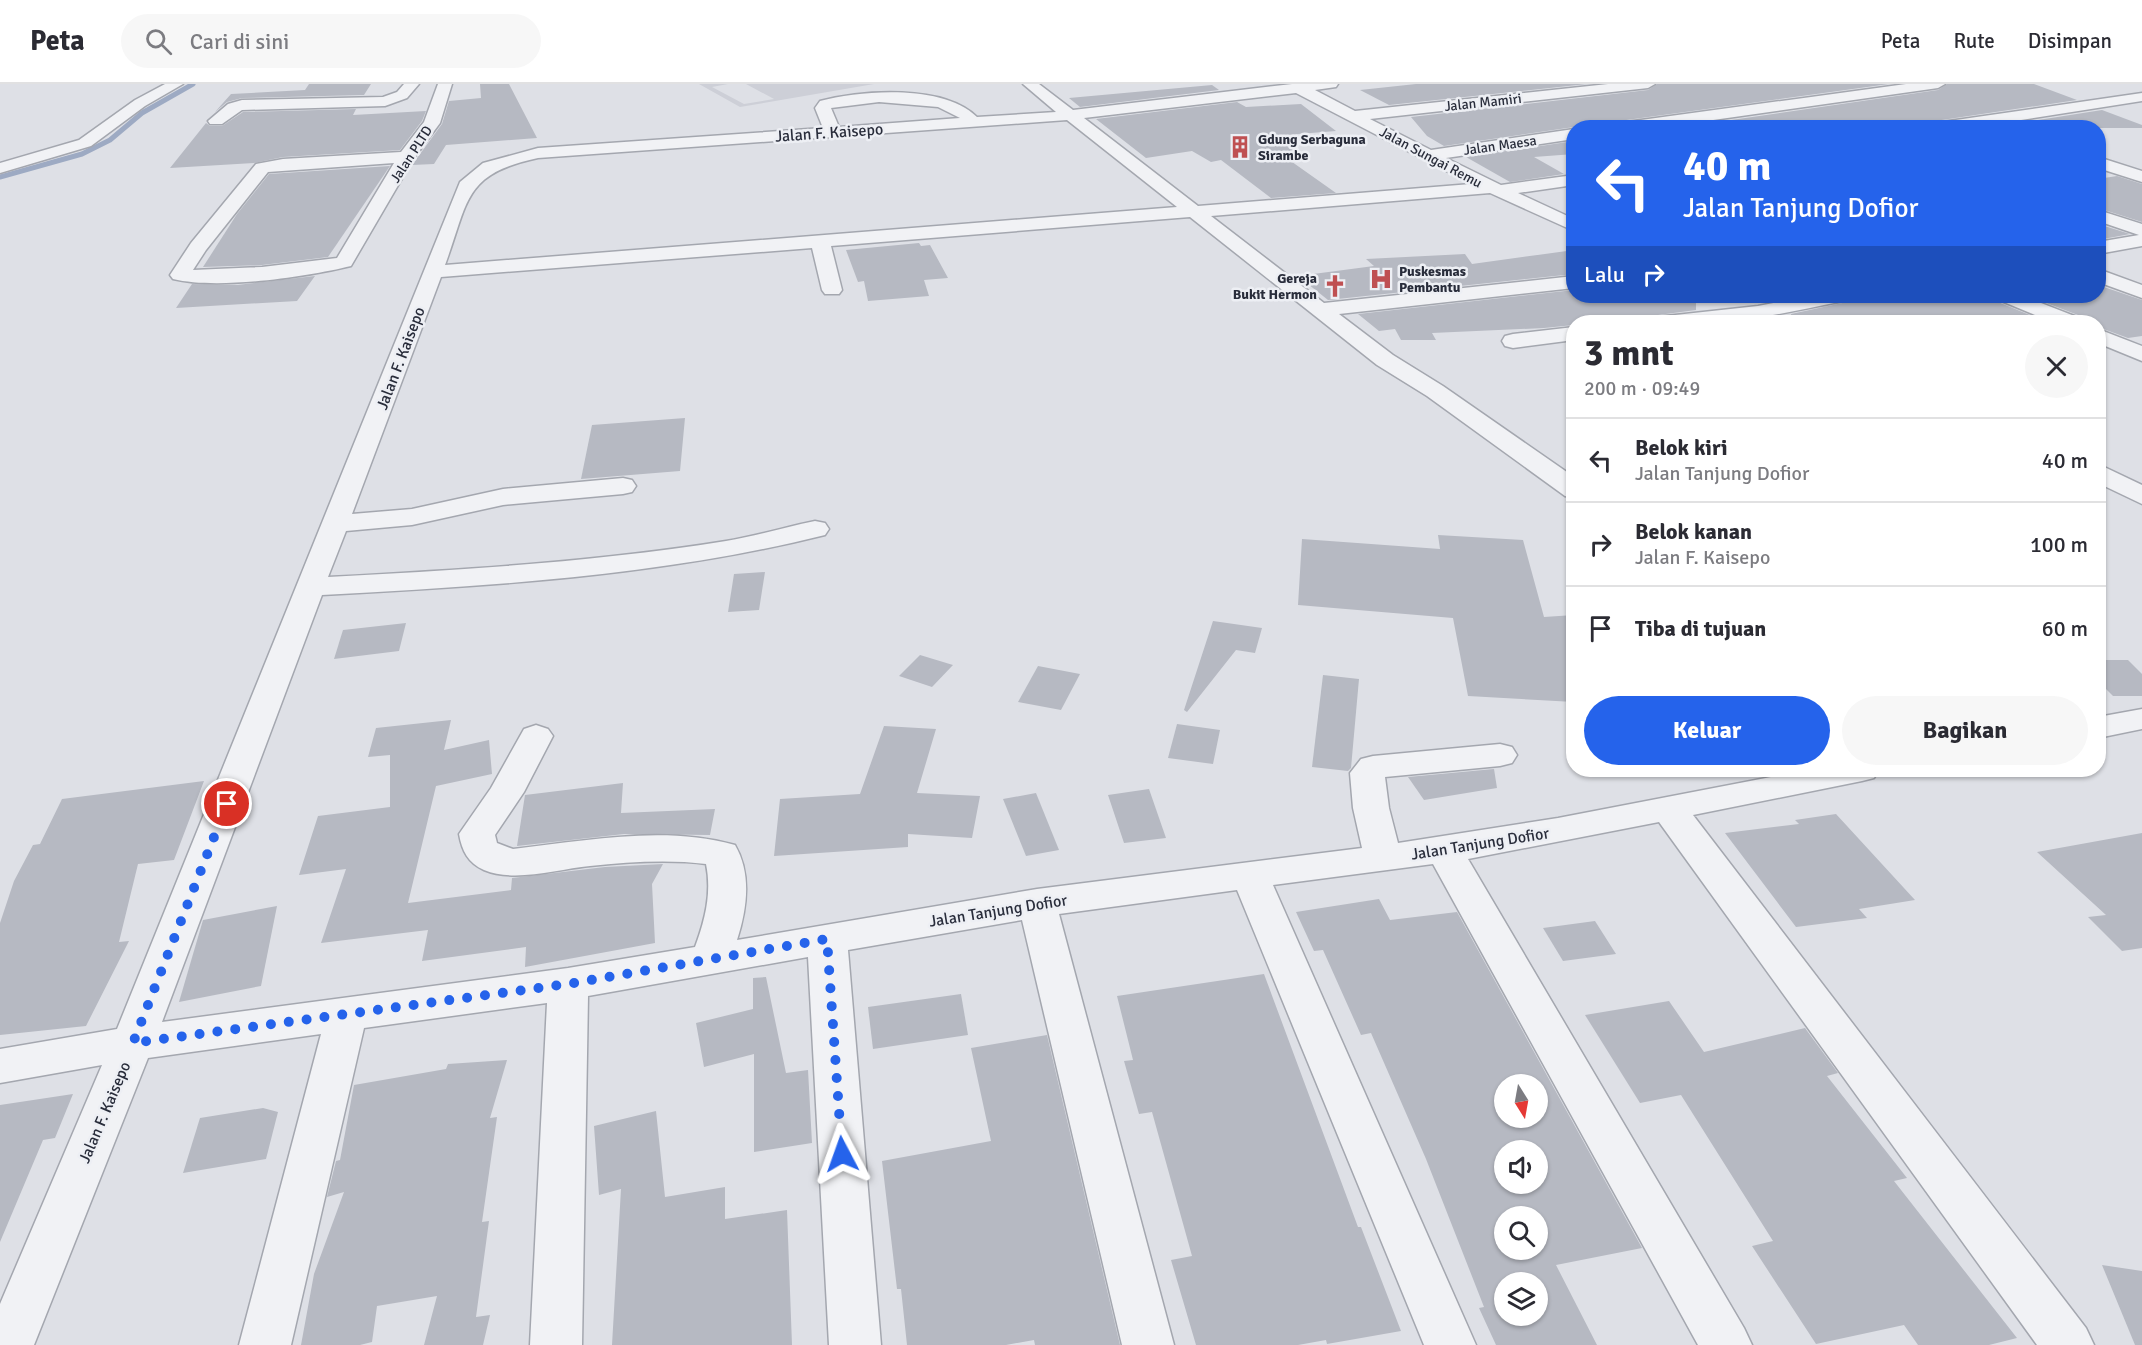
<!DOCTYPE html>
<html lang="id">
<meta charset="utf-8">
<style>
body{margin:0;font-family:Signika,sans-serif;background:#f7f7f7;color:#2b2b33;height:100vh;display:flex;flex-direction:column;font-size:22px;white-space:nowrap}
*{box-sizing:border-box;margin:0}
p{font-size:20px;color:#7c7c81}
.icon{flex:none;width:33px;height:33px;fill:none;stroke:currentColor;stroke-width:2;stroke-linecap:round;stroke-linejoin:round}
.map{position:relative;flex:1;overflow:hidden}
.details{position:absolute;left:1566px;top:231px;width:540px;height:462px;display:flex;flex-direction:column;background:#fff;border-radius:24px;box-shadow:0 2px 4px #0004}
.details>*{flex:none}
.hud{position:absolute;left:1566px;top:36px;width:540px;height:183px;border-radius:24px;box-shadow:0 2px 4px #0004;background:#2563eb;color:#fff;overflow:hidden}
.needle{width:39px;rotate:169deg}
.tools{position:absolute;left:1494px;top:990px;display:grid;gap:12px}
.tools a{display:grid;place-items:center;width:54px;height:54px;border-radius:50%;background:#fff;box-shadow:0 2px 4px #0004;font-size:30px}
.pin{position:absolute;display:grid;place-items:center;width:51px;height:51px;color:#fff;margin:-26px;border:3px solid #fff;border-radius:50%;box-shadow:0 2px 6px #0007}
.me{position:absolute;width:66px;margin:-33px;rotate:356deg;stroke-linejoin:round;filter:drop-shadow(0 0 4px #0008)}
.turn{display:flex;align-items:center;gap:21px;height:126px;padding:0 18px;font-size:27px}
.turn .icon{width:78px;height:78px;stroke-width:2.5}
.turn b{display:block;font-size:42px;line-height:51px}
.then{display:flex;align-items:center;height:57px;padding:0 18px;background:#0003;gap:12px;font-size:22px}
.round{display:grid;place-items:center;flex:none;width:63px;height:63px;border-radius:32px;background:#f7f7f7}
.summary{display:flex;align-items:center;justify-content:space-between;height:102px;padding:0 18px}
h1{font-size:36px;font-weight:700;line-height:45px}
.action{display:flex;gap:12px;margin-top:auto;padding:12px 18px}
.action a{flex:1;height:69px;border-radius:36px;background:#2563eb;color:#fff;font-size:24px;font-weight:700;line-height:69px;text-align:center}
.action a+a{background:#f7f7f7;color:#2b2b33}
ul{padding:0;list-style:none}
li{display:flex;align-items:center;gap:18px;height:84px;padding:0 18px;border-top:2px solid #e1e1e2}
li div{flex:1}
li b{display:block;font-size:22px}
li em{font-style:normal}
header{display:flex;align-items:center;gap:36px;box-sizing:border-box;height:84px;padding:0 30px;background:#fff;border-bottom:2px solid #e1e1e2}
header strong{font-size:28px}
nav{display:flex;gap:33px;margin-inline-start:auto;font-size:21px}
.search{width:420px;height:54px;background:#f7f7f7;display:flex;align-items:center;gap:15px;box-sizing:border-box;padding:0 21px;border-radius:33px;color:#7c7c81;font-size:22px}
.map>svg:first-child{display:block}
</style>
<header>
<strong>Peta</strong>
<div class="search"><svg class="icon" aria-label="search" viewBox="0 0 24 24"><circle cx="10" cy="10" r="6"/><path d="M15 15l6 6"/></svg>Cari di sini</div>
<nav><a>Peta</a><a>Rute</a><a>Disimpan</a></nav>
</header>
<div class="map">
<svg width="2142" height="1261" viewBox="0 0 2142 1261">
<rect width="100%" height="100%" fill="#dee0e6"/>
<polygon fill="#cdcfd7" points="699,0 728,0 712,3 744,20 774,15 746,0 874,0 740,23"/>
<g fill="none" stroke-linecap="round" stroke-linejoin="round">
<polyline stroke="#9daac3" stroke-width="5" points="0,93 82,70 110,56 142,29 193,0"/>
</g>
<g fill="#b6b9c2" fill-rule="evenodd">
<polygon points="309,0 371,0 364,11 242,14 227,18 215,28 231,10 305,6"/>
<polygon points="480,0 509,0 537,54 446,61 434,80 412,81 442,40 449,17 481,14"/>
<polygon points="1416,0 1587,0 1389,21 1360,6"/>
<polygon points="1657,0 1889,0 1619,37 1609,44 1574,43 1444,62 1427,52 1411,33 1648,6"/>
<polygon points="1947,0 2034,0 2077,16 1935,37 1925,44 1676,44 1938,6"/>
<polygon points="1212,1 1219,6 1080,23 1069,14"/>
<polygon points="1237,18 1246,23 1301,20 1336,47 1273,52 1298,66 1278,68 1336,109 1271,114 1221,76 1211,78 1192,67 1146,74 1096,35"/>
<polygon points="356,25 353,31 426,27 422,37 400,66 283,73 254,79 170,84 206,39 210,42 222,42 243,28"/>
<polygon points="2102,26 2142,41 2142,44 1988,44"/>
<polygon points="1574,57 1574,70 1534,73 1564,90 1510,98 1466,73"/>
<polygon points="390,82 328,173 262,181 203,183 237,130 269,90"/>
<polygon points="2117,92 2142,100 2142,138 2098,124 2098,95"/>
<polygon points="2098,140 2130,150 2098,156"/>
<polygon points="919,159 921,162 930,161 948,194 924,196 929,212 868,217 864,197 858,198 846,166"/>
<polygon points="1574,166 1574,190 1328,216 1298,192 1374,182 1366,175 1465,170 1472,180"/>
<polygon points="315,192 297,217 176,224 192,200 237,201"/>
<polygon points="2098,201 2142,216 2142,252 2128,254 2098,243 2098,238 2082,238 2078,231 2028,212 2098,212"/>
<polygon points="1574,206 1574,212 1696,212 1696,226 1658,231 1654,235 1574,238 1574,241 1544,244 1432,249 1436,256 1401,256 1395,245 1379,247 1358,230"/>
<polygon points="1851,212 1994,212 1998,218 2047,238 1792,238 1791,230 1847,218"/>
<polygon points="685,334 680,387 581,395 592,341"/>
<polygon points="1438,451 1523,456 1544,533 1574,531 1574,618 1468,612 1453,534 1298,521 1302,455 1440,465"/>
<polygon points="765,488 759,526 728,528 734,490"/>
<polygon points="1213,537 1262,544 1255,569 1236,566 1187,628 1184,626"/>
<polygon points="406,539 399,567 334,575 343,546"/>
<polygon points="920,571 953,581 932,603 899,592"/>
<polygon points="2098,576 2128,576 2142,590 2142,612 2113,612 2098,597"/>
<polygon points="1038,582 1080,590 1061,626 1018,618"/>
<polygon points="1323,591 1359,595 1351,684 1348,687 1312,683"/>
<polygon points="451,636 444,666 489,656 492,690 436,702 408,819 511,806 512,794 605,783 663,780 652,800 655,859 525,883 526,863 422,877 428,846 321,859 346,785 299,791 318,732 390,723 390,671 368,673 376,644"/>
<polygon points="1177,640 1220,646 1213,680 1168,674"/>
<polygon points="884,642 936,645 917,709 980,712 972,754 908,750 908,763 774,772 780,715 860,710"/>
<polygon points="1494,685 1497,704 1424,716 1408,693"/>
<polygon points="204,697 174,776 138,780 119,858 129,857 86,942 0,951 0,839 14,797 33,761 40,760 62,715"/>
<polygon points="623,699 621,729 715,725 710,751 624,750 517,762 525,711"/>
<polygon points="1149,705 1166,754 1124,759 1108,711"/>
<polygon points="1036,709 1059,766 1026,772 1003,715"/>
<polygon points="1836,730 1915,816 1859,825 1867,834 1796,843 1725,749 1799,740 1795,736"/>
<polygon points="2142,749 2142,864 2122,867 2088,833 2106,831 2037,768"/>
<path d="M1379 815 1390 836 1457 828 1642 1164 1556 1181 1597 1261H1496L1479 1224 1484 1223 1426 1075 1371 949 1361 951 1323 866 1314 867 1296 828ZM1504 1000H1538V1034H1504ZM1504 1066H1538V1100H1504ZM1504 1132H1538V1166H1504ZM1504 1198H1538V1232H1504Z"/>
<polygon points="277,822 261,902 179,918 203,836"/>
<polygon points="1595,837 1616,870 1563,877 1543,844"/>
<polygon points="1264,890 1358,1143 1361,1143 1401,1247 1327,1260 1326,1256 1298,1261 1196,1261 1171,1176 1192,1172 1152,1028 1139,1030 1124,977 1133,976 1117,912"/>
<polygon points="766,893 786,989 808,986 812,1059 754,1068 754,970 704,983 696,939 753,925 753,894"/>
<polygon points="961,910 968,951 873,965 868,923"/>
<polygon points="1669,917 1704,968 1805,944 1838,989 1827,992 1907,1094 1894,1097 2017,1254 1989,1261 1918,1261 1904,1241 1816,1260 1752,1162 1773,1157 1681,1011 1640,1019 1585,931"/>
<polygon points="1047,951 1120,1261 1035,1261 1034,1256 1006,1261 907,1261 901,1205 897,1205 882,1077 991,1057 971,964"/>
<polygon points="507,976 490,1034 497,1033 482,1138 489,1137 476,1233 490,1231 483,1261 424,1261 437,1212 377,1222 372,1258 360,1261 301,1261 314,1190 344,1108 327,1113 336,1077 340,1076 354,1001 446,985 448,980"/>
<polygon points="73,1010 55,1054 43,1056 0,1158 0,1021"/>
<polygon points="263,1024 278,1028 266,1075 183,1089 200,1034"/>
<polygon points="656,1027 665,1113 725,1103 725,1135 787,1126 792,1261 612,1261 621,1105 599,1111 594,1042"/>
<polygon points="2102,1181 2142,1187 2142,1261 2135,1261"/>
</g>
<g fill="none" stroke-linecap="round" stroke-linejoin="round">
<g stroke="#a4a7af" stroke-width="3">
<g id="minor">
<polygon points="165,0 183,0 145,22 91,62 0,89 0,79 79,56 135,16"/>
<polygon points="404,0 419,0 407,14 385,22 242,26 222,40 210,40 208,37 228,20 242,16 383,13 397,8"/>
<path d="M438 0H452L440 39 414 74 351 182C306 193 218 206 173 195L170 191 191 159 256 80 283 75 401 68 424 38ZM394 79 337 174 262 183 193 186 206 166 268 88Z"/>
<path d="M1023 0H1039L1073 26 1292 0H1338L1336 3 1315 6 1355 27 1608 0H1655L1648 4 1370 35 1431 66 1574 45V55L1446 74 1501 101 1574 91V101L1518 109 1574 135V147L1490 109 1211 132 1324 219 1574 192V204L1339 230 1393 271 1443 302 1574 393V414L1565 412 1427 312 1377 281 1190 133 831 162 842 206 839 210H825L822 206 812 164 441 193 352 430 412 425 503 405 623 394 632 396 636 402 632 408 623 410 503 421 412 441 346 447 328 493C461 486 595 478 726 457 756 452 786 443 815 437L825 439 829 445 825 451C661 492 490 502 322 511L162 938 568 884 695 863C705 836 712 809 706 780 668 775 628 778 590 782 558 785 515 799 484 786 468 779 462 767 459 750L491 704 524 645 536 641 548 645 553 652 524 708 495 751 497 759 513 765C585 757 664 741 735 761 752 790 747 825 737 856L1037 805 1362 764 1353 724 1350 689 1361 675 1373 672 1500 660 1512 663 1517 671 1512 679 1500 682 1385 693 1389 724 1398 759 1558 734 1807 686H1879L1874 694 1862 697 1693 731 2086 1244 2094 1261H2037L1659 738 1468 775 1744 1244 1752 1261H1698L1433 780 1273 801 1476 1261H1424L1237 806 1059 830 1174 1261H1122L1022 836 848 866 881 1261H829L808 873 588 912 582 1261H530L547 919 364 944 291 1261H239L321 950 148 974 34 1261H0V1220L102 981 0 999V965L117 945 460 98 483 79 538 64 823 44 815 24 820 17C863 6 943 0 977 33L1056 28ZM1296 9 1471 100 1198 122 1084 34ZM879 18 938 23 960 34 839 43 831 24ZM1067 36 1177 123 445 181C469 116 463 90 538 74Z"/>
<polygon points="1906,0 1945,0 1938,4 1657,44 1611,44 1619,39"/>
<polygon points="2142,9 2142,17 1970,44 1927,44 1935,39"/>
<polygon points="2098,73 2142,87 2142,98 2098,84"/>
<polygon points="2098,126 2142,140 2142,162 2098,170 2098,158 2139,151 2098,137"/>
<polygon points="2098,185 2142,201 2142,214 2098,198"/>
<path d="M1810 212H1849L1846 216 1839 218C1779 230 1717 245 1655 238L1658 233 1666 232 1758 222Z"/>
<polygon points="1996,212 2023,212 2077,233 2080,238 2052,238 1999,216"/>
<polygon points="1574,243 1574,256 1513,264 1505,262 1502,257 1505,252 1513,250"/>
<polygon points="2098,245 2142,262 2142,277 2098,259"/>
<polygon points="2098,380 2142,401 2142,420 2098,399"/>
<polygon points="2142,625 2142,645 2098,654 2098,633"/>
</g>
</g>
<use href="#minor" fill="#f1f2f5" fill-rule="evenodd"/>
</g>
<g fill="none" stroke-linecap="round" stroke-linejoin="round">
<polyline stroke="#2563eb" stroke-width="10" stroke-dasharray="0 18" points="227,720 133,959 568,900 827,855 842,1070"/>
</g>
<defs>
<g id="building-bare" transform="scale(1.8)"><path d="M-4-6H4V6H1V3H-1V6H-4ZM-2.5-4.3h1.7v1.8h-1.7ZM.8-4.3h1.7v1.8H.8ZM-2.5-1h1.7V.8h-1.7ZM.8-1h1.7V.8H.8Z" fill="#bf5052" stroke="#edeff4" stroke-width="2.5" paint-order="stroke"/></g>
<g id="hospital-bare" transform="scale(1.8)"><path d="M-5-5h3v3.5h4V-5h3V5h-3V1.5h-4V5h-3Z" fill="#bf5052" stroke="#edeff4" stroke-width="2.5" paint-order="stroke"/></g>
<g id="church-bare" transform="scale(1.8)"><path d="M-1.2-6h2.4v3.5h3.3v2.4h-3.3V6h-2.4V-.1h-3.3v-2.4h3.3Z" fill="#bf5052" stroke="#edeff4" stroke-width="2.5" paint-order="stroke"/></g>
</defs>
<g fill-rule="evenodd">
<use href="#building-bare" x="1240" y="63"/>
<use href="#hospital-bare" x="1381" y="195"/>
<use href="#church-bare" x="1335" y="202"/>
</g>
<g text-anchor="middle" stroke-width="5" stroke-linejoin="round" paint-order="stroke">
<g font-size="14" fill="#292d3b" stroke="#edeff4">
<text transform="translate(1483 18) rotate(-6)" y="5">Jalan Mamiri</text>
<text transform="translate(1500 61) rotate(-8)" y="5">Jalan Maesa</text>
<text transform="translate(411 70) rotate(-57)" y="5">Jalan PLTD</text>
<text transform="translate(1431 73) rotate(28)" y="5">Jalan Sungai Remu</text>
</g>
<g font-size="14" font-weight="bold" fill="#292d3b" stroke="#edeff4" text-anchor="start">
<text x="1258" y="60">Gdung Serbaguna<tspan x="1258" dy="16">Sirambe</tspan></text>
<text x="1399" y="192">Puskesmas<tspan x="1399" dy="16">Pembantu</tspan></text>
<text x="1317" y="199" text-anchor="end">Gereja<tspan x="1317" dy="16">Bukit Hermon</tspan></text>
</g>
<g font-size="16" fill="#292d3b" stroke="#edeff4">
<text transform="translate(829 48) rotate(-4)" y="6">Jalan F. Kaisepo</text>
<text transform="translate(400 274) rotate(-69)" y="6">Jalan F. Kaisepo</text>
<text transform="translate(1480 759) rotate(-9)" y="6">Jalan Tanjung Dofior</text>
<text transform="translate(998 826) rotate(-9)" y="6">Jalan Tanjung Dofior</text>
<text transform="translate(104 1028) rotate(-67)" y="6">Jalan F. Kaisepo</text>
</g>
</g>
</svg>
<div class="tools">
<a><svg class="needle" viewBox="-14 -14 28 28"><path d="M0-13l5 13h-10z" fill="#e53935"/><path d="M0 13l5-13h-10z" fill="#7c7c81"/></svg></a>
<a><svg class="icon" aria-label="sound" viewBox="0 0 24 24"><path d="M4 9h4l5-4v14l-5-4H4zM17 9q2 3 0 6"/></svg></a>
<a><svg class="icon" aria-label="search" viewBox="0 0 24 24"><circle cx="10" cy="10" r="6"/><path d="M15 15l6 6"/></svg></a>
<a><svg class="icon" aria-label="layers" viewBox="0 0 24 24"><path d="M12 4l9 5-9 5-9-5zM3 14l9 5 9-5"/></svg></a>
</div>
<div class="pin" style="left:227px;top:720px;background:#d93025"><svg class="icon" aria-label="arrive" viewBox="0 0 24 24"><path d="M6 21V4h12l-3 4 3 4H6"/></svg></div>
<svg class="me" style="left:842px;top:1070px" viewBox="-20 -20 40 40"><path d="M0-17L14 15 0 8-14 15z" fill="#2563eb" stroke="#fff" stroke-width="4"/></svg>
<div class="hud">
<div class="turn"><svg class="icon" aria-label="left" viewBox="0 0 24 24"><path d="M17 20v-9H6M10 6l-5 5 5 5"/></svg><div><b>40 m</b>Jalan Tanjung Dofior</div></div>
<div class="then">Lalu<svg class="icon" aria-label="right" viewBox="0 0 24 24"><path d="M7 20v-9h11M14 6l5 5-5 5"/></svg></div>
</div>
<section class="details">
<div class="summary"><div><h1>3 mnt</h1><p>200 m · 09:49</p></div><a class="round"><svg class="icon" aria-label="close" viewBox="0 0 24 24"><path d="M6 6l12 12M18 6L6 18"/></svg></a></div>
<ul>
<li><svg class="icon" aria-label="left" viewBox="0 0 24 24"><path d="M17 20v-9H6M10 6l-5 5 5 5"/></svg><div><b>Belok kiri</b><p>Jalan Tanjung Dofior</p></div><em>40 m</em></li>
<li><svg class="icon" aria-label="right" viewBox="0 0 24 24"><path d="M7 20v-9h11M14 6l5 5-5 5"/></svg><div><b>Belok kanan</b><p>Jalan F. Kaisepo</p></div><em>100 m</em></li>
<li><svg class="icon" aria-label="arrive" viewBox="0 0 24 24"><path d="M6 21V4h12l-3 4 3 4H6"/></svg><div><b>Tiba di tujuan</b></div><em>60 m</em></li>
</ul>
<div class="action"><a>Keluar</a><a>Bagikan</a></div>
</section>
</div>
